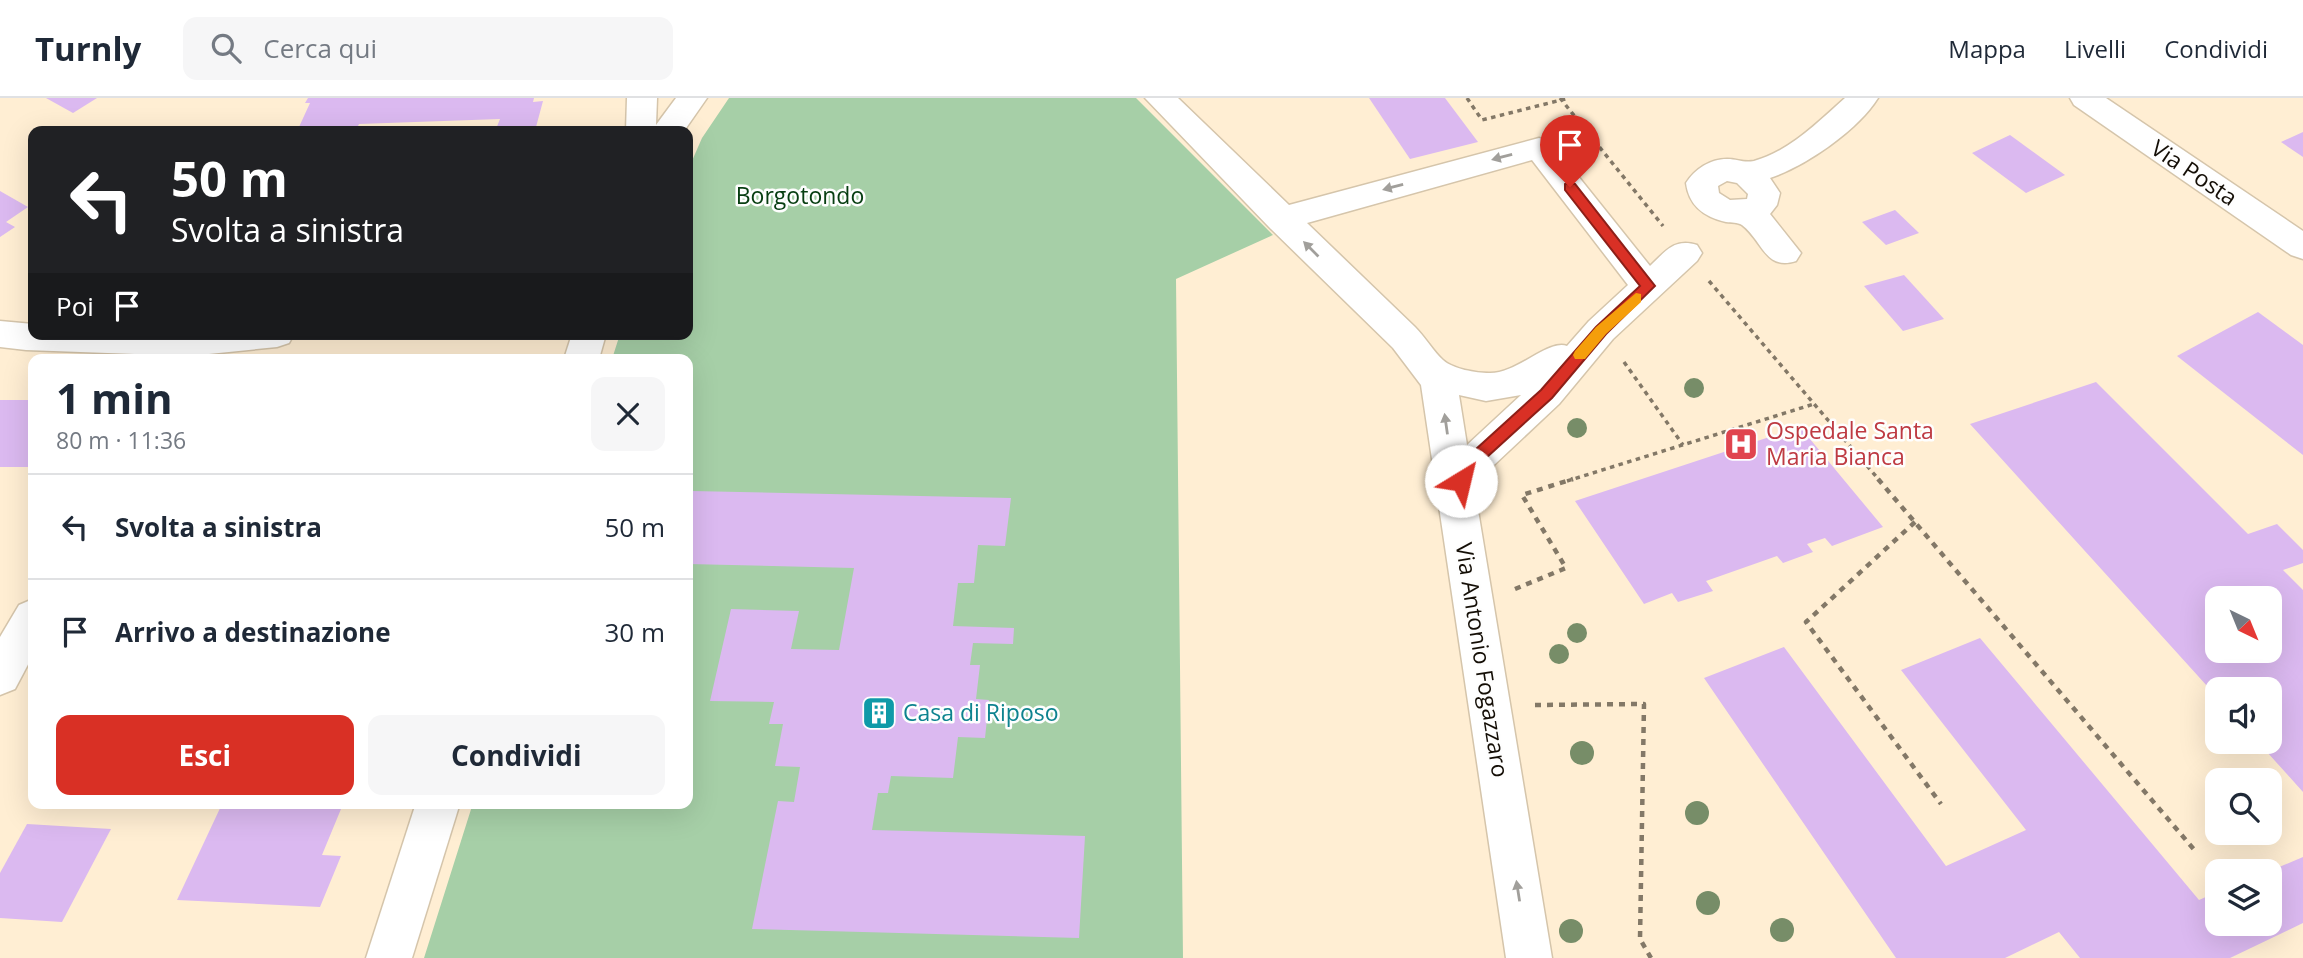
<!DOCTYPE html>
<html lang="it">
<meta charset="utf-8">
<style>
body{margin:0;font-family:"Open Sans",sans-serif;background:#f6f6f7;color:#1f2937;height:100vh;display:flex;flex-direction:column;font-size:26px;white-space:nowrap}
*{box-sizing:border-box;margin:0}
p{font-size:23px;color:#747a83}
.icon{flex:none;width:38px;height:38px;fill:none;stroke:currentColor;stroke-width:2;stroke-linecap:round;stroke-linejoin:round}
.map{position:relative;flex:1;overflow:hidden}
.sheet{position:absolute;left:28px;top:256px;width:665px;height:455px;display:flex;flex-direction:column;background:#fff;border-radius:14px;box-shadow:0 7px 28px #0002}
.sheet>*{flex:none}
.banner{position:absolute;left:28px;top:28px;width:665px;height:214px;border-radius:14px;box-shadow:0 7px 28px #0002;background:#202124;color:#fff;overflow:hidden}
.needle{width:46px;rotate:137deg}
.buttons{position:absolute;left:2205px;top:488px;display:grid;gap:14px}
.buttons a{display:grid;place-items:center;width:77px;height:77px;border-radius:14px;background:#fff;box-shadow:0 7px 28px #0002;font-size:35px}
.pin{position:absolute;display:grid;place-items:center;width:60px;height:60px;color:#fff;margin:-72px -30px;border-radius:50% 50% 50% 0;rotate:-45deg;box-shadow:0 0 7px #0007}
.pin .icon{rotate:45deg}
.me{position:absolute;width:77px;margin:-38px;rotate:36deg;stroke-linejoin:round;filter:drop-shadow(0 0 5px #0008)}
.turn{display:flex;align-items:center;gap:24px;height:147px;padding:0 28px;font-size:32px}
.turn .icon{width:91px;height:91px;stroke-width:2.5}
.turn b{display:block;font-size:49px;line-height:60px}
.then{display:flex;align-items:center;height:66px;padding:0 28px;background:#0003;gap:14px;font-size:26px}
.round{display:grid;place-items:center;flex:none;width:74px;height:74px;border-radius:14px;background:#f6f6f7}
.head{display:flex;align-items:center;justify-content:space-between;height:119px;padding:0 28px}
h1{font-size:42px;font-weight:700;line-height:52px}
.action{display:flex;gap:14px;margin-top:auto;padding:14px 28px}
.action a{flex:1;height:80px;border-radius:14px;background:#d93025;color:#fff;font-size:28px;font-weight:700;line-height:80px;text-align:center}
.action a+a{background:#f6f6f7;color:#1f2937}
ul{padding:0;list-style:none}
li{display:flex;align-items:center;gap:21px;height:105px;padding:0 28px;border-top:2px solid #e0e1e3}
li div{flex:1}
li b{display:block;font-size:26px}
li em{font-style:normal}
header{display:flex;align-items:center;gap:42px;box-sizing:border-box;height:98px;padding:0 35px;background:#fff;border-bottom:2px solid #e0e1e3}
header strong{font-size:33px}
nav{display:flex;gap:38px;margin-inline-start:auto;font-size:24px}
.search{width:490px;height:63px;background:#f6f6f7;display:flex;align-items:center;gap:18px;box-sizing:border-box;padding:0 24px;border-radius:14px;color:#747a83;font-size:26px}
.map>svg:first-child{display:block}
</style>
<header>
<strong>Turnly</strong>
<div class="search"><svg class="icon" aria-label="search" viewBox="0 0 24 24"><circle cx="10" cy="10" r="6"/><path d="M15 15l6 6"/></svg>Cerca qui</div>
<nav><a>Mappa</a><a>Livelli</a><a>Condividi</a></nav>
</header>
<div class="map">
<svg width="2303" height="860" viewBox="0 0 2303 860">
<rect width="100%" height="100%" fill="#ffeed3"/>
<polygon fill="#a6cfa7" points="729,0 1136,0 1273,137 1176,181 1183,860 424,860 473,705 688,705 688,261 612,261 620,236 688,236 688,72 702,40"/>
<g fill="#dbb9f0" fill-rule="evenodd">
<polygon points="46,0 97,0 73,15"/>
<polygon points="308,0 534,0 533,4 543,3 536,29 496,31 500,21 359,26 356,32 306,33 308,29 299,29 310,5 305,5"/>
<polygon points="1369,0 1445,0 1478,44 1410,61"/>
<polygon points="2303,34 2303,59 2281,44"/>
<polygon points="2010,37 2065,77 2026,95 1972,55"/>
<polygon points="0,93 28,109 6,124 15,129 0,139"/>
<polygon points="1895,112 1919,135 1886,147 1862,124"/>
<polygon points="1904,177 1944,221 1903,233 1864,188"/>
<polygon points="2258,214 2303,247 2303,357 2177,258"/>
<path d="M2096 284 2248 436 2277 426 2303 452V465L2283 472 2303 492V694L2258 644H2270V592H2217V599L1970 326ZM2217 500H2270V553H2217Z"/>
<rect x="0" y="302" width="33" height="67"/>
<polygon points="1800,329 1883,429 1832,448 1825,440 1807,446 1813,454 1783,465 1777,458 1706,483 1713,493 1678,504 1672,495 1644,506 1575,403"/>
<polygon points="691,393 1011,400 1005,448 978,447 974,485 958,485 953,528 1014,530 1013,546 973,545 970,567 980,567 976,601 989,602 985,640 958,639 953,680 891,678 888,695 878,695 872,732 1085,738 1079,840 752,831 778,703 794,704 800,669 775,668 783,626 769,626 774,604 710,603 731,511 799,513 791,551 839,552 854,470 688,466 690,439 688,439 688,406"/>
<polygon points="1980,540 2199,802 2217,794 2217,826 2270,826 2270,773 2303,759 2303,825 2230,860 2080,860 2059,834 2005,860 1896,860 1704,580 1784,549 1946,768 2026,732 1901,572"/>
<polygon points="222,706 341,711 322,757 341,758 320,809 177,802"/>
<polygon points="27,726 111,731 62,824 0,820 0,775"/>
</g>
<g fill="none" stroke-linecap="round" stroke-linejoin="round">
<g stroke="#d5c5ab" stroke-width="3">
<g id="minor">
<polygon points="627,0 657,0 656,27 676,0 707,0 684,33 626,33"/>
<path d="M1145 0H1178L1289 107 1539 40 1550 43 1650 168C1666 153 1674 140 1697 147L1702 155 1697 163 1613 241 1559 306 1494 367 1479 388 1476 400 1552 860H1506L1421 287 1393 250 1269 129ZM1532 62 1628 187 1589 223 1567 248C1548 241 1517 276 1489 275 1476 275 1453 271 1443 262 1434 254 1425 239 1415 229 1379 194 1343 160 1307 125ZM1459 297 1486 303 1521 297 1467 347Z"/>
<path d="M1845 0H1878C1858 32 1806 68 1770 80L1780 95 1777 107 1770 116 1801 155 1796 163C1765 173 1763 143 1742 127 1737 124 1732 125 1726 124 1704 119 1689 108 1686 85 1695 71 1710 61 1727 61 1738 61 1743 65 1754 63 1790 53 1818 24 1845 0ZM1727 83 1737 85 1748 96 1747 101 1730 102 1719 95 1718 88Z"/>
<polygon points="2070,0 2106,0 2303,133 2303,161 2291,157 2074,7"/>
<polygon points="0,223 33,226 33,236 294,236 289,245 277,249 189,258 26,252 0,249"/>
<polygon points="572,236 606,236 599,261 564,261"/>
<polygon points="33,501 33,557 15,591 0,597 0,539 19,507"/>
<polygon points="416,705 460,705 412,860 366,860"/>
</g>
</g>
<g stroke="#837867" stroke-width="3.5" stroke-dasharray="4.5 4.5" stroke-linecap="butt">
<polyline points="1467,0 1482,22 1569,0"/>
<polyline points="1560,0 1663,128"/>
<polyline points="1709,183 1880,383"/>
<polyline points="1624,264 1683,347"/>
<polyline points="1567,383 1814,306"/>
</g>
<g stroke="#837867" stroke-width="4.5" stroke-dasharray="6 6" stroke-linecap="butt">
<polyline points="1878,381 2197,755"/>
<polyline points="1915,424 1806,524 1941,706"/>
<polyline points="1515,491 1566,470 1522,397 1573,381"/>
<polyline points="1535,607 1644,606 1640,841 1651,860"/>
</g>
<use href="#minor" fill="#fff" fill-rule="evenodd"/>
</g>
<g fill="#778d68">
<circle cx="1694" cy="290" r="10"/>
<circle cx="1577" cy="330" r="10"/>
<circle cx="1577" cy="535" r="10"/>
<circle cx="1559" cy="556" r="10"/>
<circle cx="1582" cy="655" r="12"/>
<circle cx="1697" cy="715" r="12"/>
<circle cx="1708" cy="805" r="12"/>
<circle cx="1782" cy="832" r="12"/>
<circle cx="1571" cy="833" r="12"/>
</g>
<defs><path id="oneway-solid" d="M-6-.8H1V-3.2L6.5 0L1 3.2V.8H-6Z" transform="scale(1.75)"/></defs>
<g fill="#a19f9b">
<use href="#oneway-solid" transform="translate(1502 59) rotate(165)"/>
<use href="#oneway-solid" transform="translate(1393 89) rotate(165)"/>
<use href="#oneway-solid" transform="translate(1311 151) rotate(-135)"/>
<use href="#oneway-solid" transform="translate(1446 326) rotate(-98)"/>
<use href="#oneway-solid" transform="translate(1518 793) rotate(-99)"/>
</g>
<polygon fill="#d93025" stroke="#8d1f18" stroke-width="2" points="1570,85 1575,86 1655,188 1606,236 1552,300 1486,360 1467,387 1456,387 1454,383 1456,378 1475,352 1541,292 1596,229 1640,188 1565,92 1565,86"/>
<polygon fill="#f59e0b" points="1636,195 1641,196 1641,204 1606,236 1585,261 1575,261 1573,257 1575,253 1596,229"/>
<defs>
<g id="hospital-square" transform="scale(1.75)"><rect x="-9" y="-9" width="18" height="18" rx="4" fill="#e0444e" stroke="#fefefe"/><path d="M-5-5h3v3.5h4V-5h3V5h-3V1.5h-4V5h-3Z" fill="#fff"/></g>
<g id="building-square" transform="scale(1.75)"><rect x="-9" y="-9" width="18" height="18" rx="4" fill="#0f9aa8" stroke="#fefefe"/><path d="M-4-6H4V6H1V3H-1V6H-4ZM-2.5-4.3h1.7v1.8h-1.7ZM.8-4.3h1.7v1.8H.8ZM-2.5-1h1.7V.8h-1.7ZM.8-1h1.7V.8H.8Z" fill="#fff"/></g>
</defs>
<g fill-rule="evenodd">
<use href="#hospital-square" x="1741" y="346"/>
<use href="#building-square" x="879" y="615"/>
</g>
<g text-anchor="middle" stroke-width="5" stroke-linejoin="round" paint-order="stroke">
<g font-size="23" fill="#140e06" stroke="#fefefe">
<text transform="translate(2194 75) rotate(34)" y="8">Via Posta</text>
<text transform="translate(1482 562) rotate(81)" y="8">Via Antonio Fogazzaro</text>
</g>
<g font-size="23" fill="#073e11" stroke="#fefefe">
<text x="800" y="106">Borgotondo</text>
</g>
<g font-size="23" fill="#be3a42" stroke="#fefefe" text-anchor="start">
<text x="1766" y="341">Ospedale Santa<tspan x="1766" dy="26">Maria Bianca</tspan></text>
</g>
<g font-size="23" fill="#0d838f" stroke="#fefefe" text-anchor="start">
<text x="903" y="623">Casa di Riposo</text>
</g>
</g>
</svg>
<div class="buttons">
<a><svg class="needle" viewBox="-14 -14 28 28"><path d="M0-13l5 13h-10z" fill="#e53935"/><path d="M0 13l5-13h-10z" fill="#747a83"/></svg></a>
<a><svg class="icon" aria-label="sound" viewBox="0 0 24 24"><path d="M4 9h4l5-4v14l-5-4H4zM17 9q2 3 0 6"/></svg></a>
<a><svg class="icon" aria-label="search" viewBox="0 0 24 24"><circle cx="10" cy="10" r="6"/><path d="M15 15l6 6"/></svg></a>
<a><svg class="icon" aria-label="layers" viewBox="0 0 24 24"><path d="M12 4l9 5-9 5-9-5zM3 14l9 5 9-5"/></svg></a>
</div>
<div class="pin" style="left:1570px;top:89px;background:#d93025"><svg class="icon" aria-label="arrive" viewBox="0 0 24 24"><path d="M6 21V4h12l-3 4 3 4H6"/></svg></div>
<svg class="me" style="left:1461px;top:383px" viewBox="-20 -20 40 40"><circle r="19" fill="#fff"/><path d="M0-13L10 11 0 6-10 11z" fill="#d93025"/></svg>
<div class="banner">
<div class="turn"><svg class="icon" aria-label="left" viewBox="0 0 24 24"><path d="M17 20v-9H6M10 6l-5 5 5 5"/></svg><div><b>50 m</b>Svolta a sinistra</div></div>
<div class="then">Poi<svg class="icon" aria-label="arrive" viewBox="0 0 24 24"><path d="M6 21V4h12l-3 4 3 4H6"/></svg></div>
</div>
<section class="sheet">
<div class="head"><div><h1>1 min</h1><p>80 m · 11:36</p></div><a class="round"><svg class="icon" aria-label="close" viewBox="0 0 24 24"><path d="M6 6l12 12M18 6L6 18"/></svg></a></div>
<ul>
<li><svg class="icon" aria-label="left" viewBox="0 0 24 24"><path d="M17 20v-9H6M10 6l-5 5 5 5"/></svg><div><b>Svolta a sinistra</b></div><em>50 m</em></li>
<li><svg class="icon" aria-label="arrive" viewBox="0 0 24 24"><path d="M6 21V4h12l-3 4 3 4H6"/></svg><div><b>Arrivo a destinazione</b></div><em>30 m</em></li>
</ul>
<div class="action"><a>Esci</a><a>Condividi</a></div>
</section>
</div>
